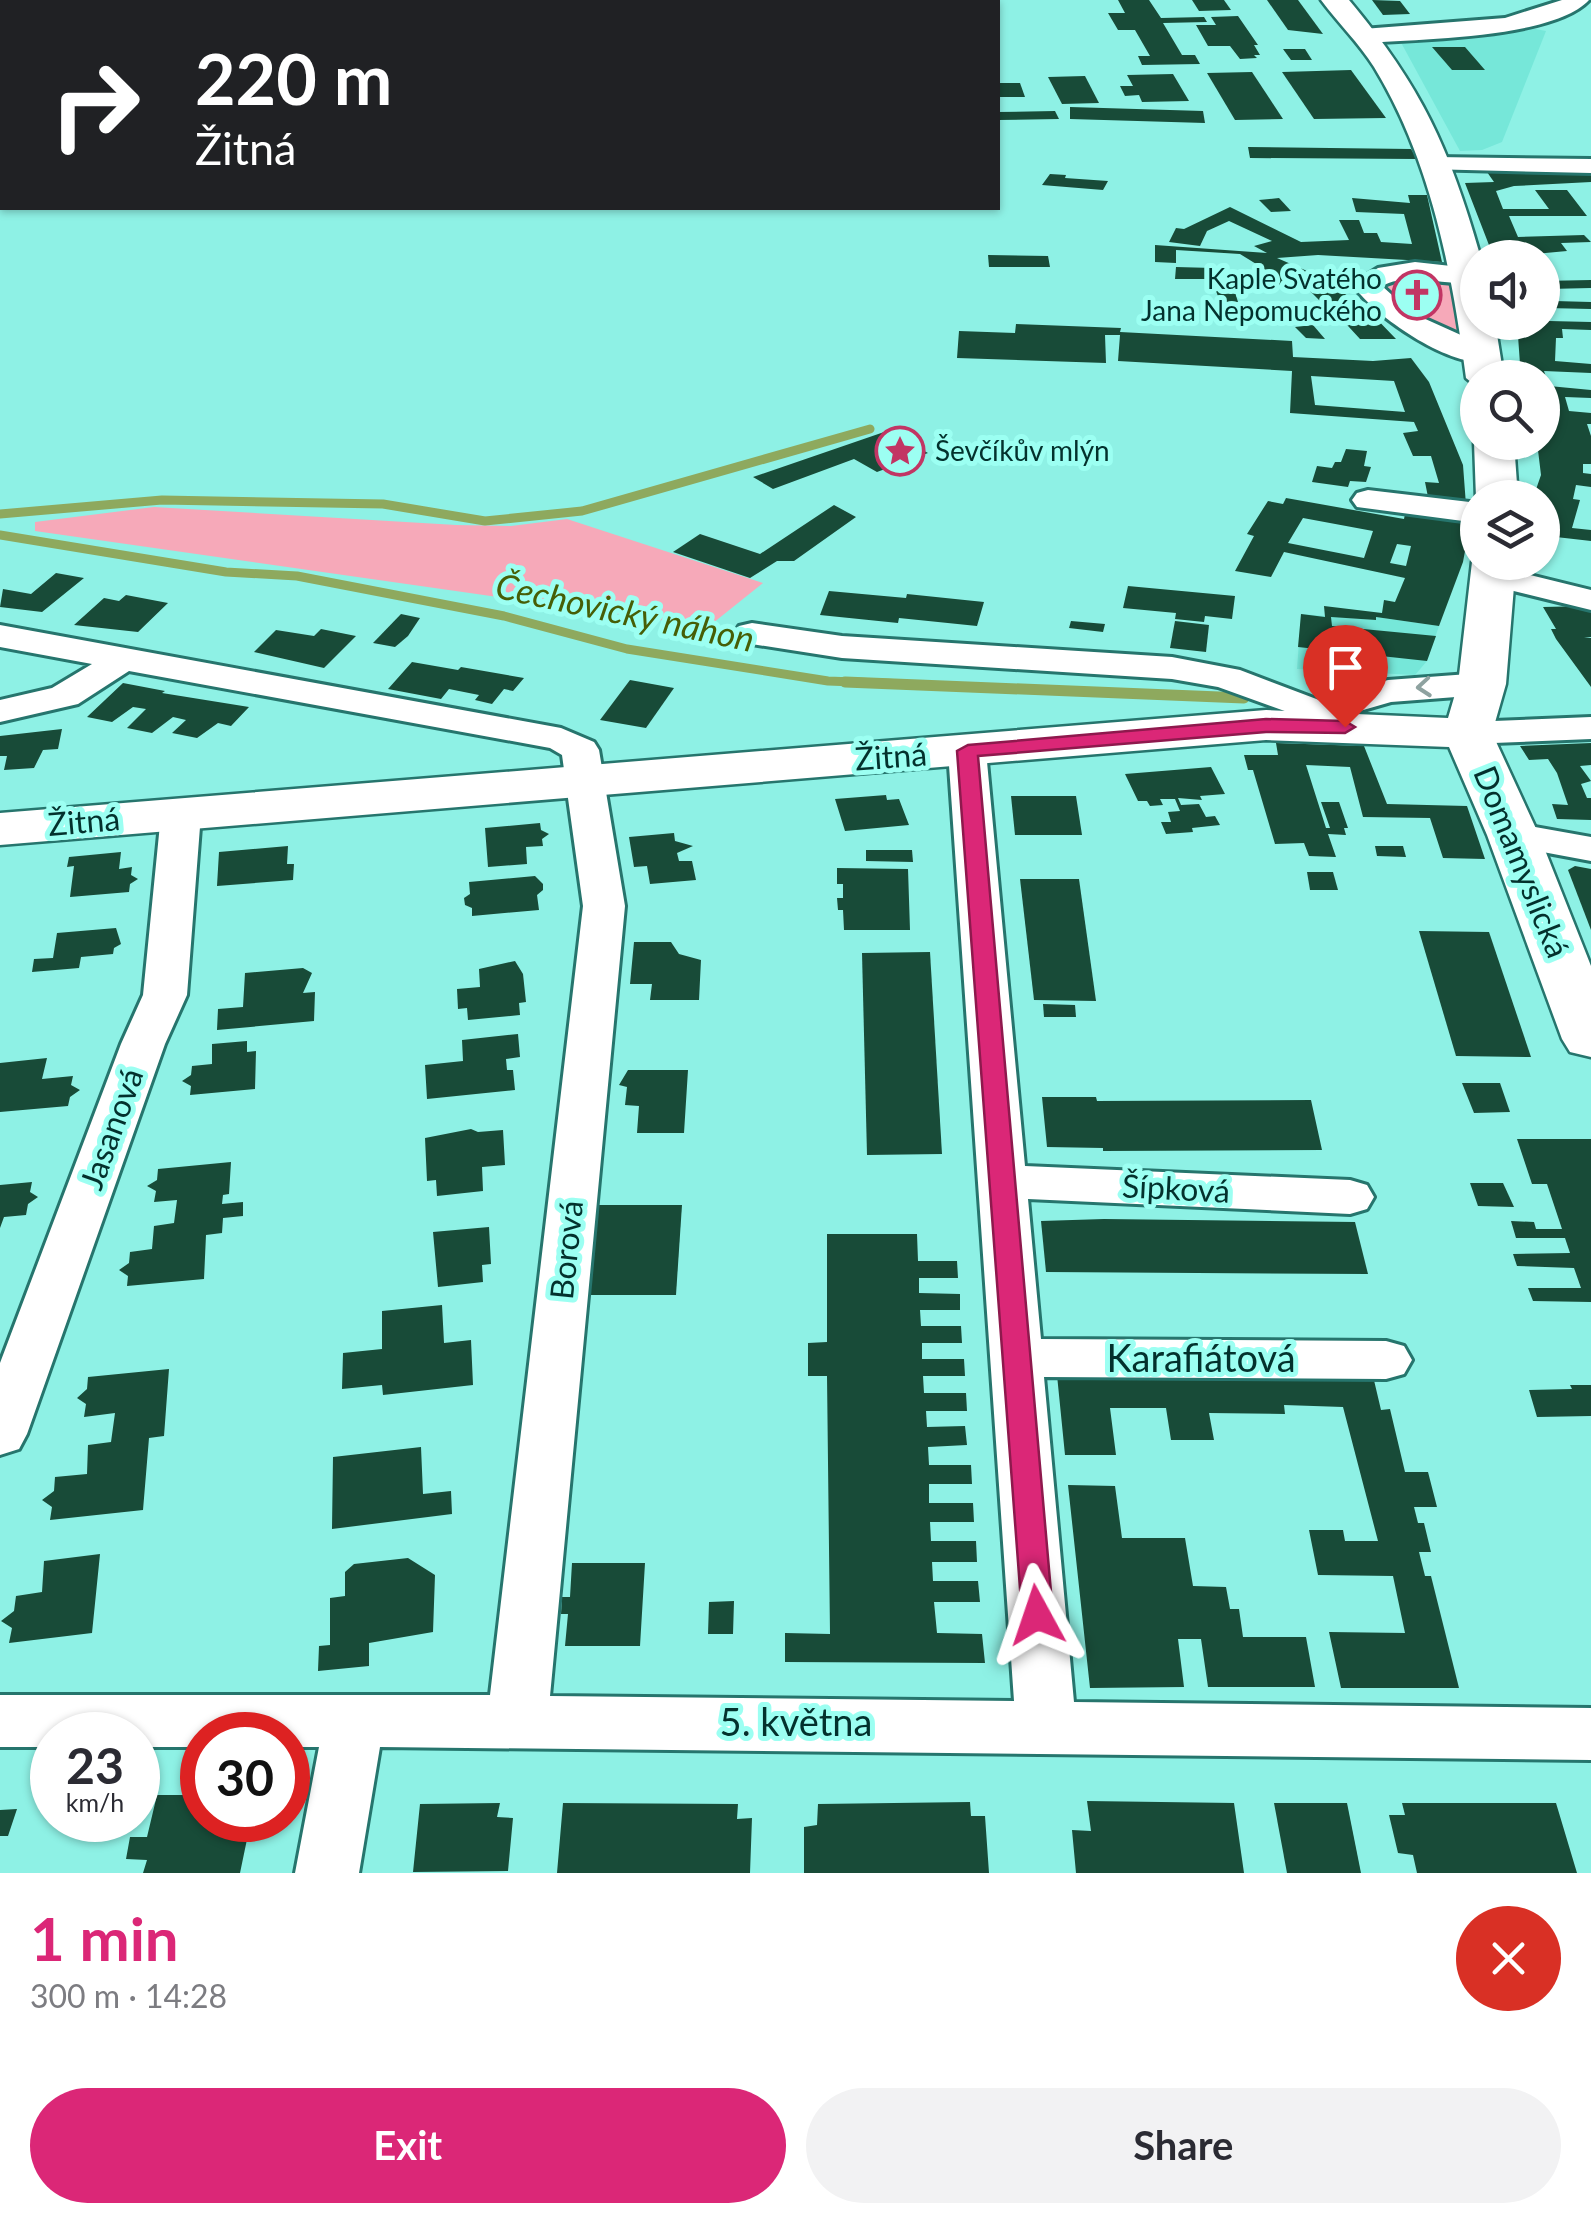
<!DOCTYPE html>
<meta charset="utf-8">
<style>
body{margin:0;font-family:Lato,sans-serif;background:#f2f2f3;color:#2b2b33;height:100vh;display:flex;flex-direction:column;font-size:38px;white-space:nowrap}
*{box-sizing:border-box;margin:0}
p{font-size:32px;color:#7c7c81}
.icon{flex:none;width:55px;height:55px;fill:none;stroke:currentColor;stroke-width:2;stroke-linecap:round;stroke-linejoin:round}
.map{position:relative;height:1873px;overflow:hidden}
.details{display:flex;flex-direction:column;background:#fff;flex:1}
.details>*{flex:none}
.hud{position:absolute;left:0px;top:0px;width:1000px;height:210px;box-shadow:0 2px 8px #0004;background:#202124;color:#fff;overflow:hidden}
.controls{position:absolute;left:1460px;top:240px;display:grid;gap:20px}
.controls a{display:grid;place-items:center;width:100px;height:100px;border-radius:50%;background:#fff;box-shadow:0 2px 8px #0004;font-size:50px}
.speed{position:absolute;left:30px;top:1712px;display:flex;gap:20px;font-size:50px;font-weight:700;text-align:center}
.speed>*{display:grid;place-content:center;width:130px;height:130px;border-radius:50%;background:#fff;box-shadow:0 2px 8px #0004;line-height:1}
.speed small{font-size:25px;font-weight:400}
.speed .limit{border:15px solid #d22;background:#fff;color:#111}
.pin{position:absolute;display:grid;place-items:center;width:85px;height:85px;color:#fff;margin:-102px -42px;border-radius:50% 50% 50% 0;rotate:-45deg;box-shadow:0 0 10px #0007}
.pin .icon{rotate:45deg}
.me{position:absolute;width:110px;margin:-55px;rotate:355deg;stroke-linejoin:round;filter:drop-shadow(0 0 8px #0008)}
.turn{display:flex;align-items:center;gap:35px;height:210px;padding:0 30px;font-size:45px}
.turn .icon{width:130px;height:130px;stroke-width:2.5}
.turn b{display:block;font-size:70px;line-height:85px}
.round{display:grid;place-items:center;flex:none;width:105px;height:105px;border-radius:52px;background:#f2f2f3}
.head{display:flex;align-items:center;justify-content:space-between;height:170px;padding:0 30px}
h1{font-size:60px;font-weight:700;line-height:75px;color:#db2777}
.primary-button{display:flex;gap:20px;margin-top:auto;padding:20px 30px}
.primary-button a{flex:1;height:115px;border-radius:60px;background:#db2777;color:#fff;font-size:40px;font-weight:700;line-height:115px;text-align:center}
.primary-button a+a{background:#f2f2f3;color:#2b2b33}
.map>svg:first-child{display:block}
</style>
<div class="map">
<svg width="1591" height="1873" viewBox="0 0 1591 1873">
<rect width="100%" height="100%" fill="#8ef1e5"/>
<g fill="#76e7d9">
<polygon points="1510,24 1546,31 1502,142 1482,150 1460,151 1398,37"/>
<polygon points="1301,614 1375,620 1376,617 1439,626 1427,661 1415,675 1297,669"/>
</g>
<g fill="#f6a9b9">
<path d="M1414 278 1452 284 1469 331C1438 344 1406 309 1383 292L1392 282Z"/>
<polygon points="154,507 456,525 511,526 567,519 763,583 708,627 35,531 35,522"/>
</g>
<g fill="none" stroke-linecap="round" stroke-linejoin="round">
<g stroke="#8ea95e" stroke-width="9">
<polyline points="0,514 162,500 383,504 485,521 582,511 870,429"/>
<polyline points="0,535 226,572 297,576 504,616 627,649 828,681 906,684"/>
</g>
<polyline stroke="#8ea95e" stroke-width="11" points="845,682 1244,698"/>
</g>
<g fill="#184b38" fill-rule="evenodd">
<polygon points="1118,0 1149,0 1161,18 1204,17 1207,22 1163,23 1182,55 1195,55 1200,64 1142,65 1138,56 1150,56 1135,30 1118,30 1108,13 1125,13"/>
<polygon points="1192,0 1224,0 1231,10 1199,11"/>
<polygon points="1267,0 1298,0 1323,34 1288,30"/>
<polygon points="1372,0 1400,1 1410,14 1383,15"/>
<polygon points="1238,16 1258,45 1254,45 1260,55 1254,55 1257,58 1240,59 1230,46 1208,46 1196,25 1216,25 1211,17"/>
<polygon points="1432,47 1465,47 1485,70 1452,70"/>
<polygon points="1283,49 1305,49 1312,60 1291,60"/>
<polygon points="1351,70 1386,118 1314,119 1282,72"/>
<polygon points="1252,72 1283,119 1235,120 1207,73"/>
<polygon points="1173,74 1189,101 1142,102 1139,95 1125,96 1120,86 1133,86 1127,75"/>
<polygon points="1085,76 1099,103 1062,104 1048,77"/>
<polygon points="998,83 1020,83 1025,97 998,97"/>
<polygon points="1070,107 1203,111 1205,123 1070,119"/>
<polygon points="1055,111 1059,119 998,120 998,112"/>
<polygon points="1248,147 1411,149 1417,159 1250,158"/>
<polygon points="1591,171 1591,182 1514,186 1496,191 1503,209 1549,209 1535,190 1567,190 1587,216 1509,216 1518,237 1584,235 1591,242 1561,243 1567,251 1494,258 1465,183 1494,182 1487,172"/>
<polygon points="1050,174 1066,175 1065,178 1108,181 1103,190 1042,185"/>
<polygon points="1408,195 1427,195 1442,262 1318,255 1277,258 1321,277 1369,311 1396,339 1360,339 1337,314 1288,318 1282,311 1321,308 1318,304 1323,304 1307,288 1233,286 1238,302 1220,302 1215,288 1229,287 1227,279 1175,279 1176,267 1213,268 1214,274 1279,278 1240,254 1176,250 1176,263 1155,262 1155,245 1267,253 1254,246 1272,241 1229,221 1207,231 1200,246 1169,242 1176,228 1184,229 1230,207 1301,242 1349,240 1339,220 1359,220 1364,233 1377,233 1381,242 1412,244 1404,214 1356,212 1352,198 1410,203"/>
<polygon points="1279,198 1291,211 1271,212 1259,200"/>
<polygon points="988,255 1048,256 1050,267 989,267"/>
<polygon points="1591,280 1591,288 1548,289 1554,301 1591,302 1591,309 1547,308 1549,321 1591,322 1591,330 1562,329 1563,338 1556,338 1555,361 1591,364 1591,373 1544,371 1549,386 1591,390 1591,398 1565,397 1569,411 1591,413 1591,424 1587,424 1591,436 1591,464 1583,464 1583,473 1591,474 1591,487 1576,485 1573,499 1580,500 1572,528 1591,530 1591,541 1556,537 1557,529 1542,527 1542,498 1533,498 1541,475 1537,442 1542,442 1542,378 1521,378 1517,322 1542,322 1542,281"/>
<path d="M1016 324 1121 328 1120 332 1292 341 1293 357 1373 361 1411 358 1429 382 1463 465 1466 505 1428 497 1425 482 1439 483 1431 456H1413L1403 433 1418 431 1414 422 1290 413 1292 371 1118 361 1120 335H1105L1106 363 957 358 959 331 1015 333ZM1311 376 1394 381 1405 412 1315 405Z"/>
<polygon points="1313,325 1325,339 1306,338 1295,327"/>
<polygon points="887,431 928,453 877,472 854,459 773,489 753,477"/>
<polygon points="1346,449 1367,451 1364,466 1371,467 1366,482 1350,481 1348,487 1312,482 1317,466 1332,468 1335,462 1341,462"/>
<path d="M1286 498 1404 519 1405 514 1470 524 1463 562 1439 626 1376 617V620L1331 617 1332 626 1436 636 1427 661 1298 647 1301 614 1325 617 1324 606 1382 613 1384 600 1395 602 1405 578 1284 552 1271 577 1235 571 1254 536 1247 534 1268 501 1283 504ZM1303 518 1373 531 1364 558 1288 543ZM1397 544 1411 546 1406 566 1390 563Z"/>
<polygon points="834,505 856,517 794,561 777,561 750,578 673,552 700,534 760,554"/>
<polygon points="56,573 84,578 42,612 0,607 3,589 31,594"/>
<polygon points="1128,586 1235,596 1232,619 1205,616 1204,622 1175,619 1176,613 1123,608"/>
<polygon points="829,591 906,598 907,594 984,602 977,626 899,618 898,623 820,615"/>
<polygon points="126,595 168,603 138,632 74,625 104,598 119,601"/>
<polygon points="1587,606 1591,613 1591,637 1584,637 1591,638 1591,687 1556,639 1551,629 1556,629 1543,607"/>
<polygon points="401,614 420,618 408,636 395,647 373,643"/>
<polygon points="1071,621 1105,624 1103,632 1069,628"/>
<polygon points="1175,621 1209,625 1206,652 1170,648"/>
<polygon points="321,629 356,636 324,668 254,652 276,630 314,636"/>
<polygon points="412,662 458,670 461,667 524,678 513,691 504,689 492,704 475,700 479,695 449,689 441,699 388,689"/>
<polygon points="630,680 674,688 646,728 600,720"/>
<polygon points="123,683 165,691 162,693 249,707 231,726 218,723 197,738 172,733 186,720 173,717 152,733 127,728 146,709 133,707 112,722 87,717"/>
<polygon points="62,729 58,749 43,750 34,768 4,770 7,756 0,756 0,736"/>
<polygon points="1276,743 1364,746 1387,804 1467,806 1485,859 1443,858 1430,818 1363,817 1350,767 1306,765 1326,828 1330,828 1321,802 1339,802 1348,828 1344,828 1346,835 1328,834 1336,857 1309,856 1304,843 1275,844 1253,770 1248,770 1244,755 1278,755"/>
<polygon points="1591,743 1591,765 1580,766 1591,781 1581,784 1587,798 1591,798 1591,820 1557,819 1552,804 1568,805 1557,773 1548,759 1529,760 1520,746"/>
<polygon points="1211,767 1225,794 1200,796 1202,800 1178,798 1181,805 1199,804 1206,817 1215,816 1220,825 1192,828 1193,832 1166,834 1161,822 1171,822 1168,812 1180,811 1175,799 1160,799 1163,805 1150,806 1147,801 1138,801 1125,774"/>
<polygon points="886,795 887,800 899,799 909,825 845,831 835,799"/>
<polygon points="1011,796 1076,796 1082,835 1015,835"/>
<polygon points="540,823 541,830 549,834 542,839 543,846 526,847 527,864 488,867 485,828"/>
<polygon points="674,833 675,841 693,846 677,853 679,861 692,861 696,880 650,884 647,866 634,867 629,837"/>
<polygon points="288,846 287,864 294,864 293,880 217,886 219,852"/>
<polygon points="1375,846 1403,846 1406,857 1377,856"/>
<polygon points="866,850 912,850 913,862 866,861"/>
<polygon points="121,852 119,869 132,867 131,875 138,879 130,884 129,892 70,897 74,866 67,867 69,857"/>
<polygon points="1575,866 1591,869 1591,930 1568,870"/>
<polygon points="837,868 908,869 910,930 844,930 843,910 838,910 837,898 843,898 843,884 837,884"/>
<polygon points="1307,872 1333,872 1338,890 1310,890"/>
<polygon points="535,876 543,884 543,890 537,895 539,910 472,916 472,908 465,905 464,898 470,894 469,882"/>
<polygon points="1020,879 1079,879 1096,1001 1034,1000"/>
<polygon points="116,928 121,944 114,948 113,954 81,957 79,968 32,972 34,959 53,958 57,933"/>
<polygon points="1419,931 1489,932 1531,1057 1456,1056"/>
<polygon points="634,942 671,942 679,954 701,960 699,1000 650,1000 652,984 630,984"/>
<polygon points="930,952 942,1154 867,1155 862,953"/>
<polygon points="515,961 523,974 526,1002 519,1003 520,1015 468,1020 467,1008 458,1009 457,989 480,987 479,969"/>
<polygon points="303,968 312,973 303,993 315,992 314,1021 217,1030 218,1009 243,1007 245,973"/>
<polygon points="1043,1004 1075,1005 1076,1017 1044,1017"/>
<polygon points="518,1034 520,1057 506,1059 507,1070 513,1070 515,1090 427,1099 425,1065 463,1061 462,1040"/>
<polygon points="247,1041 247,1052 256,1051 255,1089 190,1095 191,1086 182,1081 191,1075 192,1066 212,1064 212,1044"/>
<polygon points="47,1058 42,1079 73,1076 71,1085 80,1090 70,1097 68,1106 0,1112 0,1063"/>
<polygon points="628,1070 688,1070 684,1133 637,1133 639,1106 625,1105 627,1087 619,1085"/>
<polygon points="1462,1083 1500,1083 1510,1112 1474,1113"/>
<polygon points="1042,1097 1096,1097 1097,1101 1311,1100 1322,1150 1103,1151 1103,1148 1047,1147"/>
<polygon points="471,1129 478,1132 503,1130 505,1165 482,1167 483,1191 437,1196 436,1180 427,1181 425,1138"/>
<polygon points="1517,1139 1591,1139 1591,1302 1533,1301 1528,1288 1581,1288 1574,1268 1517,1266 1513,1254 1570,1253 1565,1238 1516,1238 1511,1221 1534,1222 1536,1229 1562,1229 1547,1184 1532,1184"/>
<polygon points="231,1162 229,1194 223,1195 222,1204 243,1202 243,1216 223,1218 222,1233 206,1235 204,1279 127,1286 128,1276 119,1270 129,1263 130,1252 152,1249 154,1226 174,1223 177,1200 154,1202 156,1191 147,1186 157,1180 158,1169"/>
<polygon points="32,1182 30,1192 38,1197 28,1204 26,1215 4,1217 0,1228 0,1185"/>
<polygon points="1470,1183 1503,1183 1514,1207 1478,1206"/>
<polygon points="598,1205 682,1205 676,1295 589,1295"/>
<polygon points="1104,1219 1355,1222 1368,1274 1046,1272 1041,1221"/>
<polygon points="489,1227 491,1264 482,1265 483,1282 438,1287 433,1232"/>
<polygon points="827,1234 917,1234 918,1261 957,1261 958,1278 919,1278 919,1293 960,1294 960,1310 920,1310 921,1326 961,1326 962,1343 922,1343 922,1359 964,1359 965,1376 923,1376 924,1393 966,1393 967,1411 926,1411 927,1427 965,1426 967,1445 928,1447 929,1465 971,1465 972,1484 929,1484 929,1503 973,1503 974,1522 930,1522 931,1541 976,1541 977,1562 932,1562 933,1581 978,1581 980,1602 934,1602 937,1633 982,1634 985,1663 785,1662 785,1633 830,1634 827,1376 808,1376 808,1343 827,1342"/>
<polygon points="442,1305 444,1343 471,1340 473,1385 383,1395 382,1385 342,1389 343,1353 382,1349 382,1311"/>
<polygon points="169,1369 164,1436 149,1438 143,1510 50,1520 52,1507 42,1500 54,1491 55,1477 87,1474 88,1445 111,1442 115,1413 84,1417 86,1404 77,1398 87,1389 88,1377"/>
<polygon points="1057,1375 1373,1376 1381,1410 1390,1409 1405,1472 1428,1472 1437,1507 1414,1507 1418,1523 1424,1523 1431,1552 1419,1552 1425,1576 1431,1576 1459,1688 1341,1688 1329,1632 1405,1633 1393,1576 1318,1575 1309,1530 1343,1530 1345,1541 1378,1541 1343,1407 1284,1405 1285,1414 1209,1413 1214,1440 1171,1440 1166,1408 1110,1408 1116,1455 1065,1455"/>
<polygon points="1570,1385 1591,1385 1591,1416 1537,1417 1529,1390 1572,1389"/>
<polygon points="421,1447 423,1494 451,1491 452,1514 332,1529 333,1457"/>
<polygon points="1068,1485 1115,1486 1122,1538 1185,1538 1193,1586 1226,1587 1230,1609 1239,1609 1243,1637 1306,1637 1315,1687 1208,1687 1201,1639 1178,1639 1184,1687 1090,1688"/>
<polygon points="100,1554 92,1633 9,1643 12,1628 1,1621 14,1611 16,1596 42,1592 44,1561"/>
<polygon points="408,1558 435,1575 433,1632 369,1643 369,1666 318,1671 319,1646 330,1645 330,1598 345,1596 345,1572 354,1564"/>
<polygon points="572,1563 645,1563 640,1646 565,1646 568,1614 561,1614 562,1597 570,1597"/>
<polygon points="734,1601 733,1634 708,1634 709,1602"/>
<polygon points="157,1795 202,1795 202,1820 251,1820 240,1873 143,1873 147,1860 126,1859 130,1837 147,1837"/>
<polygon points="1087,1801 1234,1803 1244,1873 1076,1873 1072,1830 1091,1831"/>
<polygon points="970,1802 971,1816 985,1816 989,1873 804,1873 804,1827 817,1825 818,1804"/>
<polygon points="500,1803 497,1817 513,1818 508,1871 413,1872 420,1804"/>
<polygon points="563,1803 738,1804 737,1819 752,1818 750,1873 557,1873"/>
<polygon points="1274,1803 1347,1803 1361,1873 1287,1873"/>
<polygon points="1402,1803 1556,1803 1577,1873 1417,1873 1413,1855 1398,1853 1389,1815 1405,1815"/>
<polygon points="17,1809 8,1836 0,1836 0,1810"/>
</g>
<g fill="none" stroke-linecap="round" stroke-linejoin="round">
<g stroke="#26756d" stroke-width="6">
<g id="street">
<path d="M1562 0H1589C1553 39 1416 39 1363 43L1352 36 1363 29 1505 18Z"/>
<polygon points="1435,157 1591,159 1591,173 1426,169 1423,164 1426,159"/>
<path d="M1415 262 1478 269V281C1446 289 1413 270 1382 286L1412 313 1492 349 1497 355 1492 361C1453 371 1374 316 1352 284L1378 268Z"/>
<polygon points="1368,490 1478,503 1478,523 1357,507 1352,500 1357,493"/>
<polygon points="1493,566 1591,590 1591,610 1481,583 1476,576 1481,569"/>
<polygon points="752,623 842,636 1172,657 1240,670 1319,700 1388,680 1482,673 1495,676 1500,684 1495,692 1482,695 1391,702 1318,723 1218,687 1172,679 842,658 739,642 734,634 739,626"/>
<polygon points="0,625 561,728 594,742 599,750 625,906 550,1696 1014,1701 948,751 953,743 967,740 981,743 986,751 1025,1166 1350,1180 1367,1185 1374,1197 1367,1209 1350,1214 1028,1199 1041,1339 1386,1341 1404,1346 1412,1360 1404,1374 1386,1379 1044,1377 1074,1702 1591,1708 1591,1760 380,1747 359,1873 295,1873 319,1747 288,1747 288,1735 202,1735 202,1747 138,1747 138,1735 52,1735 52,1747 0,1747 0,1695 490,1695 583,906 562,755 550,748 129,671 78,704 0,722 0,700 52,688 92,664 0,647"/>
<polygon points="1591,717 1591,739 1468,744 1455,741 1449,733 1455,725 1468,722"/>
<polygon points="181,802 195,806 201,814 187,995 165,1044 27,1434 19,1449 0,1455 0,1363 121,1044 143,995 161,814 167,806"/>
<polygon points="1513,823 1591,837 1591,861 1499,844 1493,835 1499,826"/>
</g>
</g>
<g stroke="#26756d" stroke-width="5">
<g id="secondary">
<path d="M1321 0H1349C1422 87 1450 149 1481 258H1478V322H1495L1504 378H1478V388L1466 378C1452 272 1431 160 1374 67 1359 43 1338 23 1321 0Z"/>
<polygon points="1478,437 1478,442 1514,442 1518,498 1476,498 1474,442"/>
<polygon points="1478,554 1478,562 1516,562 1506,684 1492,733 1539,835 1591,966 1591,1057 1570,1052 1562,1039 1487,835 1449,747 1266,740 0,845 0,813 1266,710 1448,718 1458,684 1472,562"/>
</g>
</g>
<use href="#street" fill="#fff" fill-rule="evenodd"/>
<use href="#secondary" fill="#fff" fill-rule="evenodd"/>
</g>
<defs><path id="oneway-chevron" d="M-2-3.5L2.5 0L-2 3.5" fill="none" stroke-width="1.6" stroke-linecap="round" stroke-linejoin="round" transform="scale(2.5)"/></defs>
<use stroke="#8ea2a0" href="#oneway-chevron" transform="translate(1424 687) rotate(175)"/>
<polygon fill="#db2777" stroke="#8e194d" stroke-width="2.5" points="1266,719 1345,721 1355,727 1345,733 1266,732 978,756 1053,1615 1048,1624 1037,1628 1026,1624 1022,1615 957,751 968,745"/>
<defs>
<g id="church-ring" transform="scale(2.5)"><circle r="9.5" fill="#9cfff2" stroke="#c23564" stroke-width="1.5"/><path d="M-1.2-6h2.4v3.5h3.3v2.4h-3.3V6h-2.4V-.1h-3.3v-2.4h3.3Z" fill="#c23564"/></g>
<g id="sight-ring" transform="scale(2.5)"><circle r="9.5" fill="#9cfff2" stroke="#c23564" stroke-width="1.5"/><path d="M0-6L1.8-2.2L6-1.7L2.9 1.2L3.7 5.4L0 3.3L-3.7 5.4L-2.9 1.2L-6-1.7L-1.8-2.2Z" fill="#c23564"/></g>
</defs>
<g fill-rule="evenodd">
<use href="#church-ring" x="1417" y="295"/>
<use href="#sight-ring" x="900" y="451"/>
</g>
<g text-anchor="middle" stroke-width="10" stroke-linejoin="round" paint-order="stroke">
<g font-size="28" fill="#03312d" stroke="#9cfff2" text-anchor="end">
<text x="1382" y="289">Kaple Svatého<tspan x="1382" dy="32">Jana Nepomuckého</tspan></text>
<text x="935" y="461" text-anchor="start">Ševčíkův mlýn</text>
</g>
<g font-size="32" fill="#03312d" stroke="#9cfff2">
<text transform="translate(891 757) rotate(-4)" y="11">Žitná</text>
<text transform="translate(84 822) rotate(-5)" y="11">Žitná</text>
<text transform="translate(1521 862) rotate(68)" y="11">Domamyslická</text>
<text transform="translate(112 1129) rotate(-70)" y="11">Jasanová</text>
<text transform="translate(1176 1189) rotate(3)" y="11">Šípková</text>
<text transform="translate(567 1250) rotate(-84)" y="11">Borová</text>
</g>
<g font-size="35" font-style="italic" fill="#465e06" stroke="#9cfff2">
<text transform="translate(625 613) rotate(12)" y="12">Čechovický náhon</text>
</g>
<g font-size="38" fill="#03312d" stroke="#9cfff2">
<text x="1201" y="1372">Karafiátová</text>
<text x="796" y="1736">5. května</text>
</g>
</g>
</svg>
<div class="controls">
<a><svg class="icon" aria-label="sound" viewBox="0 0 24 24"><path d="M4 9h4l5-4v14l-5-4H4zM17 9q2 3 0 6"/></svg></a>
<a><svg class="icon" aria-label="search" viewBox="0 0 24 24"><circle cx="10" cy="10" r="6"/><path d="M15 15l6 6"/></svg></a>
<a><svg class="icon" aria-label="layers" viewBox="0 0 24 24"><path d="M12 4l9 5-9 5-9-5zM3 14l9 5 9-5"/></svg></a>
</div>
<div class="speed"><div>23<small>km/h</small></div><div class="limit">30</div></div>
<div class="pin" style="left:1345px;top:727px;background:#d93025"><svg class="icon" aria-label="arrive" viewBox="0 0 24 24"><path d="M6 21V4h12l-3 4 3 4H6"/></svg></div>
<svg class="me" style="left:1037px;top:1615px" viewBox="-20 -20 40 40"><path d="M0-17L14 15 0 8-14 15z" fill="#db2777" stroke="#fff" stroke-width="4"/></svg>
<div class="hud">
<div class="turn"><svg class="icon" aria-label="right" viewBox="0 0 24 24"><path d="M7 20v-9h11M14 6l5 5-5 5"/></svg><div><b>220 m</b>Žitná</div></div>
</div>
</div>
<section class="details">
<div class="head"><div><h1>1 min</h1><p>300 m · 14:28</p></div><a class="round" style="background:#d93025;color:#fff"><svg class="icon" aria-label="close" viewBox="0 0 24 24"><path d="M6 6l12 12M18 6L6 18"/></svg></a></div>
<div class="primary-button"><a>Exit</a><a>Share</a></div>
</section>
